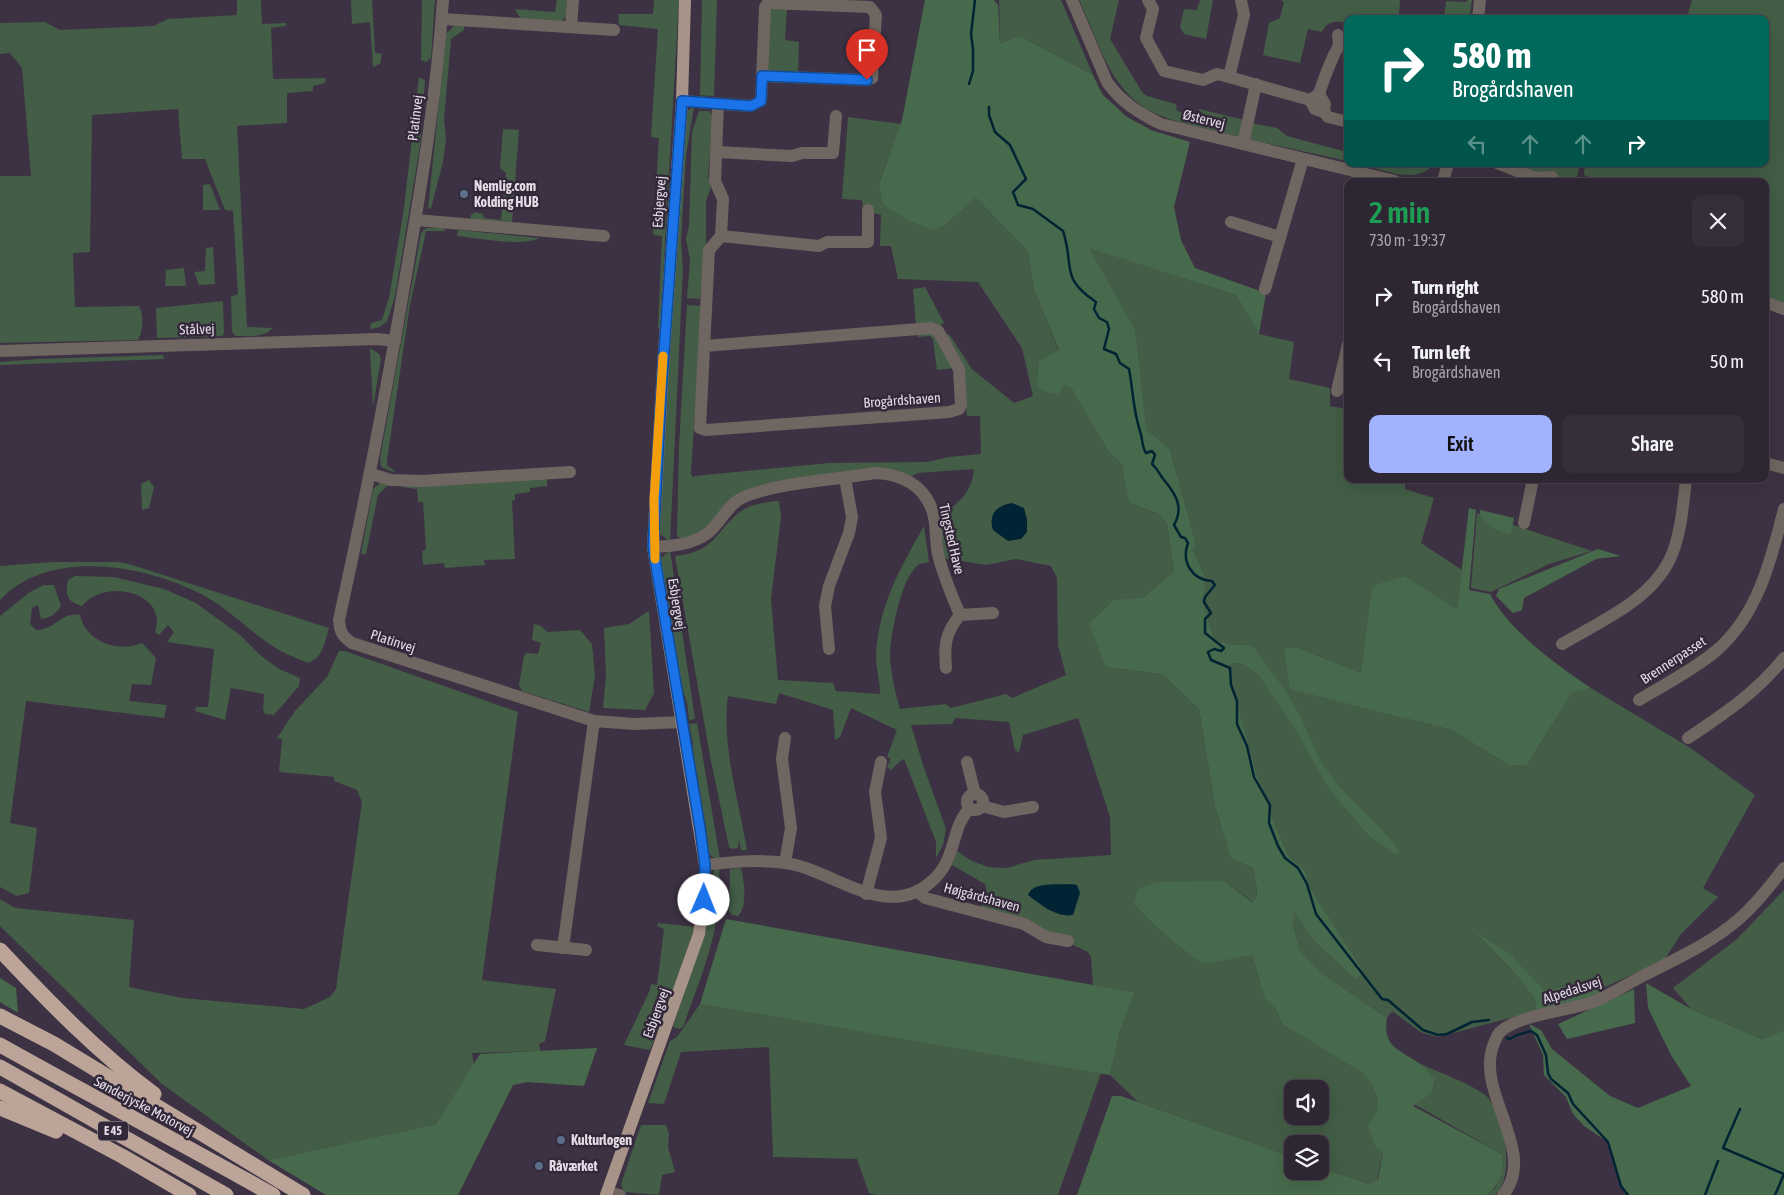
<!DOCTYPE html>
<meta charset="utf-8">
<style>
body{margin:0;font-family:"Asap Condensed",sans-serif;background:#362e3a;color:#f1f3f6;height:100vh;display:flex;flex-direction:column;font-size:19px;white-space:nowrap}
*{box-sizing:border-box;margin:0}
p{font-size:16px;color:#a7a5ac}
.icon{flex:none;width:28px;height:28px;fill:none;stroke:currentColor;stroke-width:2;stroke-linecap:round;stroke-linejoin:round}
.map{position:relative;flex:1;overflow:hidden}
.details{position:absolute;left:1344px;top:178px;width:425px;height:305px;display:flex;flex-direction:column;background:#2e2632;border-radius:10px;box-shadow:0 5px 20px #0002,0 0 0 1px #49434d}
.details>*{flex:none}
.top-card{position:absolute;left:1344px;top:15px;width:425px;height:152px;border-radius:10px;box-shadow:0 5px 20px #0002,0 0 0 1px #49434d;background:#00695c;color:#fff;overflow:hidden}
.buttons{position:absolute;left:1284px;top:1080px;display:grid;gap:10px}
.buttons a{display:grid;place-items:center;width:45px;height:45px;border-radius:10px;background:#2e2632;box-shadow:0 5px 20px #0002,0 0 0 1px #49434d;font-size:25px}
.pin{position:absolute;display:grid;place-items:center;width:42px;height:42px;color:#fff;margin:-51px -21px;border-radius:50% 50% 50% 0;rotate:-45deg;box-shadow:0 0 5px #0007}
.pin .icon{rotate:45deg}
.me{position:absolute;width:55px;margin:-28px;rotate:1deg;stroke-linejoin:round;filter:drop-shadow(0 0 4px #0008)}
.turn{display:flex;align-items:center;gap:18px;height:105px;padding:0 25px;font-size:22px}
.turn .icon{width:65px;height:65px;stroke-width:2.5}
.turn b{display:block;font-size:35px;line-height:42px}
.lanes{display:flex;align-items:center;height:48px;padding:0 25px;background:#0003;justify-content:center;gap:25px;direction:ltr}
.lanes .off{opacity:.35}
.round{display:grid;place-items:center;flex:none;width:52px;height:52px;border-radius:10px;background:#362e3a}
.head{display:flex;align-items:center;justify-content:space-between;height:85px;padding:0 25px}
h1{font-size:30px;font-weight:600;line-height:38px;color:#1e9e55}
.button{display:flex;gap:10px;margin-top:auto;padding:10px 25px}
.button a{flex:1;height:58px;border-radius:10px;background:#a3b2fd;color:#111;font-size:20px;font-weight:600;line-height:58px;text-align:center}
.button a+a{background:#362e3a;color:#f1f3f6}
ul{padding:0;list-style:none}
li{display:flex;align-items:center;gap:15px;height:65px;padding:0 25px}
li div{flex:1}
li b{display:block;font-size:19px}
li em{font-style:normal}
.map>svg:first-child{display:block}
</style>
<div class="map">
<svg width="1784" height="1195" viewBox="0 0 1784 1195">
<rect width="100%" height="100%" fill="#3d3243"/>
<g fill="#435d46" fill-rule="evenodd">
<path d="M237 0H261L262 24 286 23V26L271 28 273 79 326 78 325 83 313 86V91L287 93V123L237 126 247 327 273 328C263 338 249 336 235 336L232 331 231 297 238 294 233 211 225 210 205 159H182L178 109 92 115 90 252 73 253 75 307 139 306C144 313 143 333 138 340L0 343V176H31L22 68 10 53 0 54V23L45 22 60 30 153 26 168 19 237 15Z"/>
<polygon points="351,0 372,0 375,53 382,54 380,64 373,67 370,22 352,24"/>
<polygon points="422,0 435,0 431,58 426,62 421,60"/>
<polygon points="557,0 568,0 567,15 562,21 521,20 515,9 555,12"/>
<polygon points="654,0 679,0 660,328 658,328 662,236 653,235 659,138 651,137 658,29 619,25 618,14 653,14"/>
<polygon points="702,0 717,0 714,96 700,95"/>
<polygon points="999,0 1061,0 1093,75 1020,36 1000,43"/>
<path d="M1079 0H1119L1110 39 1142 92 1147 96 1176 104 1177 111 1197 116 1199 109 1244 120 1239 137C1215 130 1188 126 1164 117 1111 98 1101 46 1079 0Z"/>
<polygon points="1200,0 1213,0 1206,39 1184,34 1180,27 1184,9 1197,10"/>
<path d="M1280 0H1400L1399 15 1423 17 1424 19H1348L1347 23C1336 21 1328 20 1322 32L1308 29 1300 63 1263 55 1269 23 1280 18 1284 2Z"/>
<polygon points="1468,0 1472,0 1469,19 1444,19 1446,1 1466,2"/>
<polygon points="1692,0 1784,0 1784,305 1765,298 1765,181 1603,181 1584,175 1585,164 1765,164 1765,19 1686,19"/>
<polygon points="787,7 785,40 799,42 798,72 768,71 769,9"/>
<polygon points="454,26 464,26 464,30 451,39 444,119 446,138 443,162 431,208 428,209 446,34"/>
<polygon points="419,77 425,80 420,146 395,297 387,321 380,327 370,329 371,323 382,320 389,298 404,208"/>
<polygon points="694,107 686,155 681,241 683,268 670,542 660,534 660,492 684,112"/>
<polygon points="699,111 709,111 713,117 708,177 711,187 706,201 706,247 700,299 687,298 690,260 686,239 689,226 692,132"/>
<path d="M848 117 901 124 879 183 945 225 976 198 1028 251 1034 290 1059 351 1051 392H1059L1064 384 1071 386 1108 451 1121 463 1129 503 1159 514 1167 524 1174 571 1144 597 1114 600 1106 667 1162 674 1199 709 1215 806 1229 854 1232 859 1253 868 1257 890 1256 901 1253 902 1224 881 1252 955 1265 998 1275 1008 1282 1024 1364 1073 1373 1087 1378 1101 1383 1151 1377 1181 1368 1184 1320 1167V1144H1292V1157L1138 1102 1110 1075 1120 1031 1135 992 1093 985 1091 957 1088 952 1047 933 980 907 988 899 985 884 952 865 957 851 970 860 988 867 1007 868 1034 860 1111 855 1110 817 1078 718 1023 735 1019 753 1015 750 1009 722 955 718 952 724 911 725 923 765 946 829 943 845 936 858V842L905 761 903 759 891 770 887 767 891 759 887 757 897 730 851 708 840 737 835 740 833 710 779 693 776 704 728 696C721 744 739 802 747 850H741L739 839 738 848 732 849 729 847 710 756 675 556C716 552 715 531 741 511 751 504 767 502 779 501L781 517 771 599 778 680 833 683 836 691 880 694C880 681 876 668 876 655 879 604 900 569 924 526L929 562C926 563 921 563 918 565 901 578 890 636 890 656 891 675 895 692 900 709L946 704 951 708 1006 694 1012 698 1066 675 1058 645 1057 578 1051 566 1016 559 986 565 943 558 938 516C958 505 972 493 974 469L918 473 910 477 898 471 757 488 695 537 681 539 677 536 679 446 687 305 702 306 691 473 693 478 695 476 829 463 928 462 949 457 981 454 980 416H967L964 370 946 335 949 334 972 369 1014 403 1033 396 1022 348 978 282 898 279 891 246H880L881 215 863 210 862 200 842 199ZM1292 1089H1320V1116H1292Z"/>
<polygon points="1251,123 1277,128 1287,136 1347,152 1347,161 1247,139"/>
<polygon points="503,129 519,130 512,222 472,220 470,216 475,212 483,214 484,218 501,220 506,173 500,168"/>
<path d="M1368 164H1435C1415 184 1391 172 1367 166Z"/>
<polygon points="1510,164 1580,164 1576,181 1555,181"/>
<polygon points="210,184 220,210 203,210 203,185"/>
<polygon points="426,228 443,228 446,231 426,231 410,305 387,460 387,466 394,470 394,472 381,467 380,458 421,233"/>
<path d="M458 230 540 238C521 247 478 238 457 236Z"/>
<polygon points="213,247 215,284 199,285 194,272 205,271 206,248"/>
<path d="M1088 247 1236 295 1259 334 1294 342 1289 379 1330 388V406L1347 409 1348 479H1405V489L1434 498 1421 543 1462 570 1457 611 1405 576 1361 673 1298 648 1409 719 1452 730 1508 765H1527L1572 693 1591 688 1692 749 1755 795 1703 888 1718 897 1681 934 1665 959 1601 989 1589 982 1545 990 1510 954 1473 930 1513 971 1535 999 1536 1011 1438 1037 1422 1033 1392 1011 1387 1018 1323 974 1300 951 1293 924V910L1315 942 1356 978 1364 972 1309 886 1306 871 1288 855 1273 819 1255 768 1228 669 1231 663H1242L1258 675 1371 838 1391 851C1331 794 1292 716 1252 645L1229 644 1214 639 1202 600 1206 588 1205 576 1193 550 1196 544 1170 449 1146 429Z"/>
<polygon points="184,268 186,286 165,286 166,270"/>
<polygon points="925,287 944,323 939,326 916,327 913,289"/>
<polygon points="223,301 224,334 222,336 157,338 156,308"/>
<polygon points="930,333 935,334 954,368 937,370 933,339 930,336 918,337 917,335"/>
<polygon points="370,348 379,354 381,359 373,407"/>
<polygon points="163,355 164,359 0,365 0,362 39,359"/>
<polygon points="547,476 547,486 530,488 530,492 515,494 515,500 512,501 515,559 484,560 485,565 445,568 444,563 423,565 422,551 426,549 423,502 418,502 417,489 402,487 403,483"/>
<polygon points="149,480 154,487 149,508 142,510 141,484"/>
<polygon points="381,482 388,485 378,495 366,554 361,554 373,489"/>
<polygon points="1477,513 1592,551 1549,564 1491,592 1471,588"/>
<polygon points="670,550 695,719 689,720 687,703 679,678 660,559"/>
<path d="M54 562H120L132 565 329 628C325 641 323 658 308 663 297 658 284 654 274 647 249 631 229 609 203 595 147 565 49 547 0 600V566Z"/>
<path d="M75 576 114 577 164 589 196 603 240 635 260 655 279 669 300 678 299 686 274 715 265 714 263 709 264 694 231 688 225 720 195 711 196 707H208L214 649 167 642 174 632 168 625 159 635 155 632C169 592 104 577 82 606 67 602 65 595 68 580Z"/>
<path d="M44 585H54L61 606C56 614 50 618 41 619L38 605 32 608 30 624 36 630C57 629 62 611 80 615 86 642 118 653 142 643L156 658 151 685 132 684 129 701 167 705 164 718 26 701 10 823 37 828 29 893 17 896 0 887V616L30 592Z"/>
<polygon points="649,611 654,693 645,710 603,708 606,676 604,628 629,624"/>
<polygon points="534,624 541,626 547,632 580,630 592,644 595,676 589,712 522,691 519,685 524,656 527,653 538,654 541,643 532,640"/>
<polygon points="339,651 345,651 518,712 482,980 556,989 545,1041 539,1044 540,1051 472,1053 474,1065 436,1124 268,1160 162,1084 0,926 0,899 15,908 134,920 129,987 182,998 304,1009 330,997 336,989 362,802 357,790 334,781 334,777 279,772 282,739 277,738 295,711 327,677"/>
<polygon points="697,723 720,859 713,857 707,851 692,764 693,744 689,724"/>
<path d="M717 867H719C724 925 702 973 683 1027L679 1029 673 1027C685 988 699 951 708 911 711 896 706 880 717 867Z"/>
<path d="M741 868C744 880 748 907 738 916L732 915 729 911 730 869Z"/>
<polygon points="1784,890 1784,1030 1762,1039 1691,1009 1673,988 1737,939"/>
<polygon points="658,923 695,927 677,985 650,1050 624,1045 650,990 651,984 657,985 664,929 657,926"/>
<polygon points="700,1004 1101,1073 1058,1195 876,1195 869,1193 857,1159 773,1157 769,1047 681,1052 664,1104 648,1103 670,1041 677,1037"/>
<path d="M1421 1064C1440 1073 1467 1082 1484 1094 1504 1109 1517 1177 1495 1195H1487L1496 1187 1502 1154 1414 1104 1432 1093 1435 1081Z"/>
<polygon points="641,1125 666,1125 669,1134 668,1147 675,1172 662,1175 659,1195 624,1192 621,1184"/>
</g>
<g fill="#486a4c">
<path d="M925 0H994L998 5 1000 43 1020 36 1093 75 1102 94 1127 117 1151 130 1190 142 1174 207 1181 240 1195 268 1266 293 1259 334 1236 295 1089 248 1135 330 1146 429 1170 449 1196 544 1193 550 1205 576 1206 588 1202 600 1214 639 1229 644 1252 645C1268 668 1289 692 1301 718 1309 734 1314 751 1324 766 1345 799 1378 820 1400 852L1397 855 1371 838 1329 789 1295 729 1258 675 1242 663H1231L1228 669 1255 768 1273 819 1288 855 1306 871 1309 886 1364 972 1356 979 1315 942 1293 911V924L1300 951 1323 974 1387 1018C1382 1047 1400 1050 1419 1063 1425 1067 1430 1075 1435 1080L1432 1093 1413 1106 1502 1154C1504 1172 1500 1184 1487 1195H1077L1112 1096H1121L1292 1157V1171H1320V1167L1368 1184 1378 1180 1383 1152 1375 1146 1368 1125 1377 1112 1378 1101 1373 1087 1363 1073 1282 1024 1275 1008 1265 999 1252 955 1204 964C1177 946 1155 927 1134 903L1138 889 1157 882 1224 881 1252 902 1256 900 1257 890 1253 868 1232 859 1229 854 1215 806 1199 709 1162 674 1106 667 1089 624 1114 600 1144 597 1174 571 1167 524 1159 514 1129 503 1121 463 1108 451 1071 387 1064 385 1058 394 1046 392 1037 387 1039 361 1059 350 1034 290 1028 251 976 198 945 225 933 230 907 220 883 204 879 184 902 120Z"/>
<path d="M1469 508 1476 510 1469 590 1490 594C1509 631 1557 665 1591 688L1572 693 1527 765H1508L1452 730 1290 689 1284 648H1298L1361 673 1372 586 1405 576 1457 610Z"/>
<path d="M1480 510 1514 518 1511 534C1497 533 1489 525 1480 515Z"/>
<polygon points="1598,549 1621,556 1596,559 1524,598 1522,610 1513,613 1496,596 1499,589"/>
<polygon points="726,919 1093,985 1135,992 1120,1031 1110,1075 700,1004"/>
<polygon points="1472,929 1510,954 1545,990 1589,982 1601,989 1598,995 1536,1011 1535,999 1513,971"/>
<polygon points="0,978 16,988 18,1013 0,1002"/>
<polygon points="1646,983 1691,1009 1762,1039 1784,1030 1784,1195 1628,1195 1621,1186 1608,1142 1584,1126 1573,1114 1566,1097 1544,1075 1543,1055 1529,1024 1541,1030 1552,1049 1610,1096 1638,1108 1691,1086 1671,1055 1648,1008"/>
<polygon points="1634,989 1635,1023 1567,1039 1558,1024"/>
<polygon points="597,1048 584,1086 528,1082 513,1085 458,1195 326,1195 268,1160 436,1124 480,1054"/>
</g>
<g fill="#012434">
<path d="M1012 503 1024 508 1027 519V532L1021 539 1008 541 993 530C988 514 997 505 1012 503Z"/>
<path d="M1071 884 1077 885 1080 893 1073 915C1056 918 1040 904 1028 895 1033 881 1058 885 1071 884Z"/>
</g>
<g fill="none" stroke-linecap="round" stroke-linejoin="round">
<g stroke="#012434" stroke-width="2.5">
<polyline points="969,84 973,71 973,49 971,34 975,0"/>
<path d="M989 107V115L995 132 1010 145 1026 179 1013 192 1018 205 1033 209 1063 231C1075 267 1059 277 1096 302L1094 309 1099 318 1107 322 1109 329 1104 349 1116 354 1120 363 1129 369C1133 390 1133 410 1140 431 1143 439 1141 445 1146 453L1152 451 1155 455 1152 464C1158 469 1159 474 1164 480 1176 494 1184 508 1174 525L1181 537 1185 538 1188 543C1181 562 1192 580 1212 581L1215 585 1205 597 1204 602 1211 613 1205 619V633L1224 648 1221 651 1214 649 1208 652 1211 660 1230 668 1231 685 1237 701V724L1247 746 1254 777 1270 805 1269 823 1278 846 1285 858 1298 868 1307 884 1316 914 1382 999 1388 1000 1423 1030 1438 1035 1447 1034 1472 1022 1489 1020"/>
<polyline points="1507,1038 1510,1039 1517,1035 1531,1031 1537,1035 1546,1055 1548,1073 1551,1079 1568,1093 1573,1104 1608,1142 1621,1186 1628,1195"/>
<polyline points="1740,1109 1723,1148 1784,1174"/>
<polyline points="1705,1195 1718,1161"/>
<polyline points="1775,1195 1784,1174"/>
</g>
<g stroke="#706661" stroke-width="12">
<path d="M443 0C437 88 423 176 408 263 388 383 365 502 339 620 340 632 342 636 352 643L594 721 635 724 682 722"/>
<path d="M1072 0 1107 82C1121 102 1139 113 1161 124L1395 181"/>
<polyline points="1148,0 1153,9 1146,38 1164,71 1203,80 1217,74 1229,77 1310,100 1315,109 1324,112 1325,104 1319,94 1310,100"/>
<polyline points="442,19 614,30"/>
<polyline points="1478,19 1480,0"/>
<polyline points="571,27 573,0"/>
<polyline points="1229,77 1244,15 1241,0"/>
<path d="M1319 94C1322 84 1333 54 1339 46L1338 35"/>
<polyline points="682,101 751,106 761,101 765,7 768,3 870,7 876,15 872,78 867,80 762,76"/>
<polyline points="1324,112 1328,117 1348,122"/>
<polyline points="1243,144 1256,84"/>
<polyline points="717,152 792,156 802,153 833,153 836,116"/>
<polyline points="1499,164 1536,178 1552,177"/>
<polyline points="1443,181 1448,164"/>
<polyline points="416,220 604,236"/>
<polyline points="1231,222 1280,237"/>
<polyline points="721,236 819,246 827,242 868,242 868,210"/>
<polyline points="1265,289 1303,159"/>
<polyline points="1765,302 1784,309"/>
<polyline points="705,346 931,328 938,331 959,369 961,405 959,409 949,412 706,430 700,428 709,250 721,236 723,199 715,181 718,104"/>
<polyline points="0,351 285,342 377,339 395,341"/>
<polyline points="1337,391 1348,344"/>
<polyline points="1765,463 1784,468"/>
<polyline points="371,474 391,480 421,481 570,472"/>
<polyline points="1524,523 1533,479"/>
<path d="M653 547C672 546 692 545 708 533 722 521 728 503 746 496 783 482 835 480 875 473 901 474 925 485 933 513 937 526 935 541 938 554 943 576 952 595 960 615"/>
<path d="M1562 644C1599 622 1649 601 1669 561 1681 537 1683 505 1686 479"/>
<polyline points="829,649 825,606 829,586 849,533 852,517 845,478"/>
<path d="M946 668C944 646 945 633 960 615L993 613"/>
<path d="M1639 700C1664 685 1693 670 1716 651 1758 615 1771 560 1784 509"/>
<polyline points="785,738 782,759 791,828 785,863"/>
<path d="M1688 738C1724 714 1757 692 1784 658"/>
<polyline points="967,762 975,794"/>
<circle cx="975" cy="802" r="8"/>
<polyline points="982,806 1004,812 1033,807"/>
<path d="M705 865C731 862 758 859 785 863 833 869 886 923 932 881 958 858 950 828 970 808"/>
<polyline points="917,891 925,898 1024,924 1046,937 1068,941"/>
<polyline points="866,894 881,838 875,792 881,762"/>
<polyline points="537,945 586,950"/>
<polyline points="563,948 594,721"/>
<polyline points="607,1192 620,1195"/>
<path d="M1503 1195C1538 1154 1478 1095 1492 1049 1494 1044 1496 1036 1500 1032 1519 1015 1565 1011 1590 1003 1607 997 1622 987 1637 979 1671 961 1709 945 1739 919 1756 904 1770 886 1784 868"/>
</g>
<polyline stroke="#a79388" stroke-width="12" points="606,1195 699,934 705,888 705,865 653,547 663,366 682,101 685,0"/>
<g stroke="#bca598" stroke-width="15">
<path d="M0 950C48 1001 97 1052 154 1094"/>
<polyline points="0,1016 54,1044 303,1195"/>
<path d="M0 1045C91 1096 183 1144 273 1195"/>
<polyline points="0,1067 226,1195"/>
<polyline points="0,1091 122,1156 189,1195"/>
<polyline points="0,1108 56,1131"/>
</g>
</g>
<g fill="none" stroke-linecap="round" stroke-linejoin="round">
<g stroke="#114b97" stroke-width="12">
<polyline id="route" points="704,900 705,865 700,828 653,547 662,380 682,101 751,106 761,101 762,76 867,80"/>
</g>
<use href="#route" stroke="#1a73e8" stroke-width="9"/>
<polyline stroke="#f59e0b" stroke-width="9" points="655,559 654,500 663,356"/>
</g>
<g fill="#5c6f8a" stroke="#332839" stroke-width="2">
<circle cx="464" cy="194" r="5"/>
<circle cx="561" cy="1140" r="5"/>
<circle cx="539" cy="1166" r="5"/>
</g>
<g text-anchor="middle" stroke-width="5" stroke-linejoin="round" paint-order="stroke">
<rect fill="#332839" stroke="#aea6b3" stroke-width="1" x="98" y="1121.5" width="30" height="19" rx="4"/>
<g font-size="12" font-weight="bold" fill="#e3dce7">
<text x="113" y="1135">E 45</text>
</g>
<g font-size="14" fill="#e3dce7" stroke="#332839">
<text transform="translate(415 118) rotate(-83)" y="5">Platinvej</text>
<text transform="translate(1204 119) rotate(14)" y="5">Østervej</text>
<text transform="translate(659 202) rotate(-86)" y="5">Esbjergvej</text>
<text transform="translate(197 329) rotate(-2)" y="5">Stålvej</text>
<text transform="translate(902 400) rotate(-4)" y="5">Brogårdshaven</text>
<text transform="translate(952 539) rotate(77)" y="5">Tingsted Have</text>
<text transform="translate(677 604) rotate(81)" y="5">Esbjergvej</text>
<text transform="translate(393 641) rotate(18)" y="5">Platinvej</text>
<text transform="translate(1673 660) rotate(-33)" y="5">Brennerpasset</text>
<text transform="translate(982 897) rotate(15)" y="5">Højgårdshaven</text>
<text transform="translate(1572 990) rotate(-18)" y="5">Alpedalsvej</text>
<text transform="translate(656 1013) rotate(-70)" y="5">Esbjergvej</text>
<text transform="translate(144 1106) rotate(28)" y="5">Sønderjyske Motorvej</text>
</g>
<g font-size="14" font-weight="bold" fill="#e3dce7" stroke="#332839" text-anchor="start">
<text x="474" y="191">Nemlig.com<tspan x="474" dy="16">Kolding HUB</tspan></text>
<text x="571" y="1145">Kulturlogen</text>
<text x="549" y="1171">Råværket</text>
</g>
</g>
</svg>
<div class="buttons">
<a><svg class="icon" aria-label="sound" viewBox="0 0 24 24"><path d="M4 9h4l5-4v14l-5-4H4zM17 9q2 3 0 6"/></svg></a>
<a><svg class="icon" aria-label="layers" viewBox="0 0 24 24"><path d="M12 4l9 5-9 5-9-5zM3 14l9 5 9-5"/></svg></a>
</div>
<div class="pin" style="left:867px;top:80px;background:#d93025"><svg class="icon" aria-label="arrive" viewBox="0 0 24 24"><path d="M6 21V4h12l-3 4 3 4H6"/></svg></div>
<svg class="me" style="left:704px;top:900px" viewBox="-20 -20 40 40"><circle r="19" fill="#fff"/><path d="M0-13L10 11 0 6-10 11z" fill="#1a73e8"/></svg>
<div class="top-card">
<div class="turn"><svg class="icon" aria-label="right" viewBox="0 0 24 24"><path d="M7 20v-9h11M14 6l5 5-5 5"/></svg><div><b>580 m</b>Brogårdshaven</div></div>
<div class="lanes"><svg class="icon off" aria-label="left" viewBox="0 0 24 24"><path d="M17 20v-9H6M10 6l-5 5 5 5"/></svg><svg class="icon off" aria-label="ahead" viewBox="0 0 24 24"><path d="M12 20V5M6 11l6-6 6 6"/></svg><svg class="icon off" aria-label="ahead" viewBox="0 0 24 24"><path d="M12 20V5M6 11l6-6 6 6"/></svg><svg class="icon" aria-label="right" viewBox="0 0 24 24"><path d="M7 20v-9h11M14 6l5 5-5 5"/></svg></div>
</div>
<section class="details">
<div class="head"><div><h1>2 min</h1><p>730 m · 19:37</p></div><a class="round"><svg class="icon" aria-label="close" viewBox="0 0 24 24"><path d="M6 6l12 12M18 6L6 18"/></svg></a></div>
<ul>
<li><svg class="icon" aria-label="right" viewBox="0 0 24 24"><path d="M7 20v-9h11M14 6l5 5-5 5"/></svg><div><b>Turn right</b><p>Brogårdshaven</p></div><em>580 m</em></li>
<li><svg class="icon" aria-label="left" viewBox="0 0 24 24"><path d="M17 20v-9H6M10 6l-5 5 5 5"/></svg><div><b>Turn left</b><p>Brogårdshaven</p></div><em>50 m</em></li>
</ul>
<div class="button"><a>Exit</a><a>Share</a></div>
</section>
</div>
